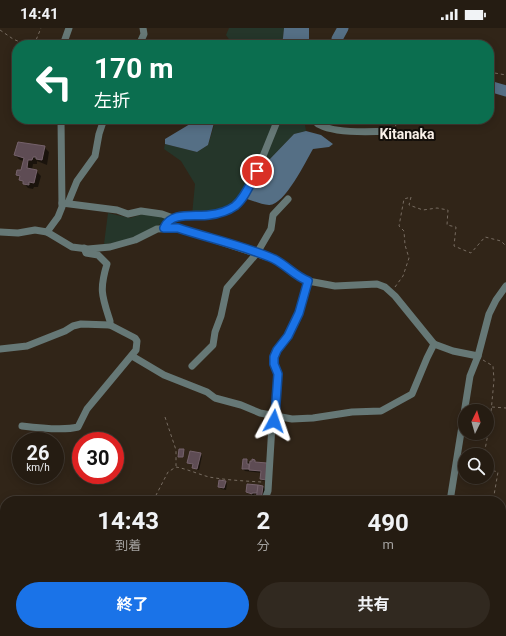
<!DOCTYPE html>
<html lang="ja">
<meta charset="utf-8">
<style>
body{margin:0;font-family:Roboto,"Noto Sans JP",sans-serif;background:#312920;color:#f1f3f6;height:100vh;display:flex;flex-direction:column;font-size:15px;white-space:nowrap}
*{box-sizing:border-box;margin:0}
p{font-size:13px;color:#a3a19f}
.icon{flex:none;width:22px;height:22px;fill:none;stroke:currentColor;stroke-width:2;stroke-linecap:round;stroke-linejoin:round}
.map{position:relative;flex:1;overflow:hidden}
.side{position:absolute;left:0px;top:468px;width:506px;height:140px;display:flex;flex-direction:column;background:#251c12;border-radius:16px 16px 0 0;box-shadow:0 2px 10px #0003,0 0 0 1px #423a32}
.side>*{flex:none}
.hud{position:absolute;left:12px;top:12px;width:482px;height:84px;border-radius:16px;box-shadow:0 2px 10px #0003,0 0 0 1px #423a32;background:#0b6e4f;color:#fff;overflow:hidden}
.needle{width:26px;rotate:5deg}
.tools{position:absolute;left:458px;top:376px;display:grid;gap:8px}
.tools a{display:grid;place-items:center;width:36px;height:36px;border-radius:50%;background:#251c12;box-shadow:0 2px 10px #0003,0 0 0 1px #423a32;font-size:20px}
.speed{position:absolute;left:12px;top:404px;display:flex;gap:8px;font-size:20px;font-weight:700;text-align:center}
.speed>*{display:grid;place-content:center;width:52px;height:52px;border-radius:50%;background:#251c12;box-shadow:0 2px 10px #0003,0 0 0 1px #423a32;line-height:1}
.speed small{font-size:10px;font-weight:400}
.speed .limit{border:6px solid #d22;background:#fff;color:#111}
.pin{position:absolute;display:grid;place-items:center;width:34px;height:34px;color:#fff;margin:-17px;border:2px solid #fff;border-radius:50%;box-shadow:0 1px 4px #0007}
.me{position:absolute;width:44px;margin:-22px;rotate:5deg;stroke-linejoin:round;filter:drop-shadow(0 0 3px #0008)}
.turn{display:flex;align-items:center;gap:14px;height:84px;padding:0 16px;font-size:18px}
.turn .icon{width:52px;height:52px;stroke-width:2.5}
.turn b{display:block;font-size:28px;line-height:34px}
.eta{display:flex;justify-content:space-evenly;align-items:center;height:68px;text-align:center}
.eta b{font-size:24px;font-weight:700;line-height:28px}
.button{display:flex;gap:8px;margin-top:auto;padding:8px 16px}
.button a{flex:1;height:46px;border-radius:24px;background:#1a73e8;color:#fff;font-size:16px;font-weight:700;line-height:46px;text-align:center}
.button a+a{background:#312920;color:#f1f3f6}
.status{display:flex;justify-content:space-between;align-items:center;height:28px;padding:0 20px;background:#251c12;direction:ltr}
.status svg{height:11px;fill:currentColor}
.map>svg:first-child{display:block}
</style>
<div class="status"><b>14:41</b><svg viewBox="0 0 49 12"><path d="M0 12V9h3v3zM5 12V6h3v6zM10 12V3h3v9zM15 12V0h3v12zM26 1h20v11H26zM47 4h2v5h-2z"/></svg></div>
<div class="map">
<svg width="506" height="608" viewBox="0 0 506 608">
<rect width="100%" height="100%" fill="#312518"/>
<g fill="#25362a">
<polygon points="229,0 284,0 283,10 281,17 233,17 226,7"/>
<polygon points="216,91 304,91 306,103 294,106 268,133 247,171 214,187 192,187 195,156 181,133 164,121 165,116 197,124 208,117"/>
<path d="M108 185 130 190 143 186 162 188 168 192C147 203 127 215 104 216Z"/>
</g>
<g fill="#556f85">
<polygon points="284,0 309,0 309,17 281,17 283,10"/>
<polygon points="196,91 215,91 208,117 197,124 165,116 165,111 190,96"/>
<path d="M306 103 321 107 333 116 329 119 313 121C306 133 284 178 269 177 262 177 254 173 247 171L268 133 294 106Z"/>
</g>
<g fill="#0007">
<polygon points="44,119 49,124 47,137 37,133 37,136 33,136 32,142 36,143 41,148 38,159 34,159 33,161 28,160 17,147 22,143 25,133 20,132 15,127"/>
<polygon points="200,426 202,428 199,442 196,441 193,439 194,438 188,435"/>
<polygon points="247,432 250,436 255,433 257,435 268,453 263,453 261,451 262,445 245,443 243,441"/>
<polygon points="225,453 227,456 226,462 221,461 219,459"/>
<polygon points="248,457 263,459 265,461 264,469 262,468 260,473 257,473 258,467 254,466 254,468 247,464"/>
</g>
<g fill="none" stroke-linecap="round" stroke-linejoin="round">
<polyline stroke="#556f85" stroke-width="2" points="6,608 10,603"/>
<g stroke="#556f85" stroke-width="11">
<polyline points="337,17 337,11 343,0"/>
<polyline points="489,58 506,63"/>
</g>
</g>
<g fill="#5e4c54" stroke="#75626b">
<polygon points="18,114 45,118 42,132 36,131 36,129 33,129 32,132 28,132 27,140 37,142 34,155 29,154 29,157 23,156 23,153 19,152 20,148 16,147 17,142 21,142 24,130 14,127"/>
<polygon points="179,421 184,421 183,429 178,429"/>
<polygon points="190,423 201,425 197,441 192,440 193,436 187,435"/>
<polygon points="243,431 247,431 247,436 249,436 249,441 242,441"/>
<polygon points="252,431 255,432 255,434 267,435 266,452 260,451 261,443 249,442 250,433 252,433"/>
<polygon points="219,452 226,453 224,460 218,459"/>
<polygon points="247,456 258,457 257,465 252,465 252,466 246,464"/>
<polygon points="258,457 263,458 261,473 256,473"/>
</g>
<g fill="none" stroke-linecap="round" stroke-linejoin="round">
<g stroke="#776c61" stroke-width="1" stroke-dasharray="3 3" stroke-linecap="butt">
<polyline points="0,2 13,11 27,17"/>
<polyline points="34,17 41,0"/>
<polyline points="489,44 506,47"/>
<polyline points="395,98 403,91"/>
<polyline points="395,259 403,248 409,230 405,217 404,203 399,198 404,171 411,169 409,177 423,182 437,180 448,182 447,197 456,199 454,218 471,225 485,209 501,213 506,218"/>
<polyline points="483,332 493,338 494,352 490,395 484,427"/>
<polyline points="492,379 506,380"/>
<polyline points="165,389 176,422 176,438"/>
<polyline points="487,441 498,444 493,473"/>
<path d="M153 473 168 444 176 439C187 441 198 446 209 449 226 452 244 453 262 454"/>
<polyline points="0,498 5,497"/>
<polyline points="501,541 502,563"/>
<polyline points="501,563 506,563"/>
<polyline points="71,603 72,608"/>
<polyline points="196,608 196,603"/>
</g>
<g stroke="#667876" stroke-width="7">
<polyline points="63,17 69,0"/>
<polyline points="139,17 144,6 143,0"/>
<path d="M313 91C315 93 317 96 320 97 335 105 372 104 389 103"/>
<polyline points="62,175 117,182 128,186 141,183 162,186 173,190"/>
<polyline points="68,175 77,153 95,128 99,106 104,91"/>
<polyline points="164,200 166,195 173,190 189,188 207,188 221,185 236,177 244,166 257,143 278,91"/>
<polyline points="0,204 18,205 35,202 47,204 72,219 88,221 110,219 135,212 157,201 178,200 276,232 301,250 308,253 335,258 377,256 385,259 395,268 434,316 453,323 478,328"/>
<polyline points="47,204 58,189 62,179 61,91"/>
<path d="M84 220 86 225 98 227 107 236C99 262 102 268 110 293V297"/>
<path d="M0 321 27 318 65 303 73 298 81 296 110 297 135 310 137 313 136 322 87 381 78 399C63 403 38 400 22 398"/>
<polyline points="132,328 164,347 207,364 215,370 241,377 260,385 292,391 313,390 352,384 381,383 412,366 427,330 434,316"/>
<polyline points="192,338 213,317 215,304 221,288 227,260 257,225 271,201 273,187 288,171"/>
<polyline points="264,473 268,463 272,397 275,389 278,349 278,345 274,336 274,329 277,322 288,308 299,285 308,253"/>
<polyline points="450,473 470,348 478,328 489,286 496,272 506,258"/>
<polyline points="501,512 506,513"/>
<polyline points="241,603 242,608"/>
<polyline points="443,608 444,603"/>
</g>
</g>
<g fill="none" stroke-linecap="round" stroke-linejoin="round">
<g stroke="#114b97" stroke-width="10">
<path id="route" d="M257 143C251 154 245 170 235 178 228 183 218 186 209 187 194 189 171 183 164 200H178C208 210 245 218 274 231 286 237 295 248 308 253L299 285 288 308 277 322 274 329V336L278 346 275 388 274 393"/>
</g>
<use href="#route" stroke="#1a73e8" stroke-width="7"/>
</g>
<g text-anchor="middle" stroke-width="4" stroke-linejoin="round" paint-order="stroke">
<g font-size="14" font-weight="bold" fill="#fbf2ea" stroke="#140f0a">
<text x="407" y="111">Kitanaka</text>
</g>
</g>
</svg>
<div class="tools">
<a><svg class="needle" viewBox="-14 -14 28 28"><path d="M0-13l5 13h-10z" fill="#e53935"/><path d="M0 13l5-13h-10z" fill="#a3a19f"/></svg></a>
<a><svg class="icon" aria-label="search" viewBox="0 0 24 24"><circle cx="10" cy="10" r="6"/><path d="M15 15l6 6"/></svg></a>
</div>
<div class="speed"><div>26<small>km/h</small></div><div class="limit">30</div></div>
<div class="pin" style="left:257px;top:143px;background:#d93025"><svg class="icon" aria-label="arrive" viewBox="0 0 24 24"><path d="M6 21V4h12l-3 4 3 4H6"/></svg></div>
<svg class="me" style="left:274px;top:393px" viewBox="-20 -20 40 40"><path d="M0-17L14 15 0 8-14 15z" fill="#1a73e8" stroke="#fff" stroke-width="4"/></svg>
<div class="hud">
<div class="turn"><svg class="icon" aria-label="left" viewBox="0 0 24 24"><path d="M17 20v-9H6M10 6l-5 5 5 5"/></svg><div><b>170 m</b>左折</div></div>
</div>
<section class="side">
<div class="eta">
<div><b>14:43</b><p>到着</p></div>
<div><b>2</b><p>分</p></div>
<div><b>490</b><p>m</p></div>
</div>
<div class="button"><a>終了</a><a>共有</a></div>
</section>
</div>
